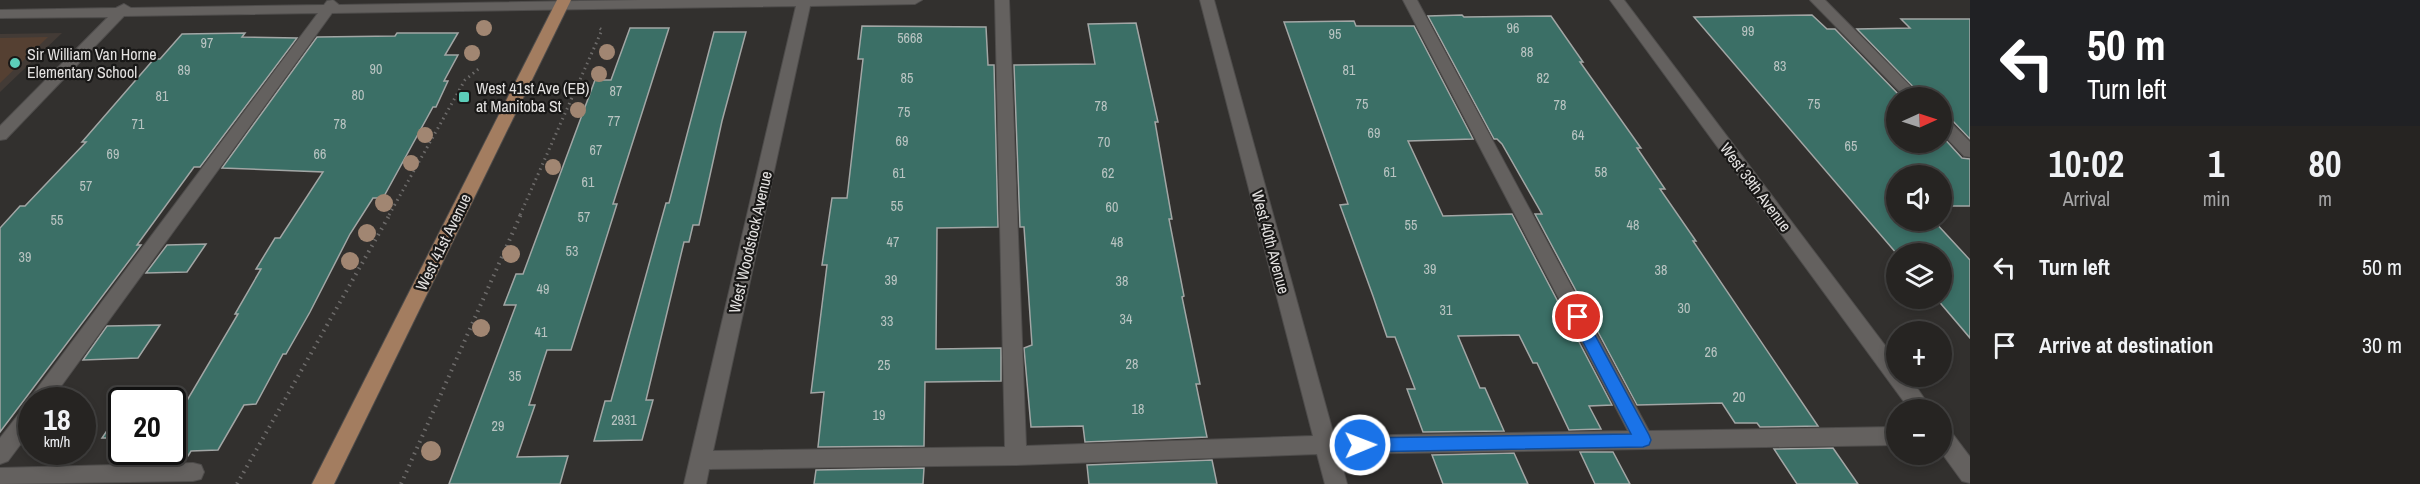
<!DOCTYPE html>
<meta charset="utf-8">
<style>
body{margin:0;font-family:"Archivo Narrow",sans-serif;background:#2e2c2a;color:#f1f3f6;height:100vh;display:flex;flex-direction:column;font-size:22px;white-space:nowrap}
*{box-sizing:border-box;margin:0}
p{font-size:20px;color:#a4a4a5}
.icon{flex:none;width:33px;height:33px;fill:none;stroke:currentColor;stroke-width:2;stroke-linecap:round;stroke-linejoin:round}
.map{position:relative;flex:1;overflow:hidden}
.details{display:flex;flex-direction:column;background:#262422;width:450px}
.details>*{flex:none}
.hud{background:#202124;color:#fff;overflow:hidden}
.needle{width:39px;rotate:87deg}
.tools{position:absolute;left:1886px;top:87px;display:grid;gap:12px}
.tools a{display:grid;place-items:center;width:66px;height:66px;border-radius:50%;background:#262422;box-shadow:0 3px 9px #0003,0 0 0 2px #424140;font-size:30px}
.speed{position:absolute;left:18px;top:387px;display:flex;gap:12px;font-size:30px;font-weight:700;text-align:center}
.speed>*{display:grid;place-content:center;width:78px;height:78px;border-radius:50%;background:#262422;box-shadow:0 3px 9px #0003,0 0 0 2px #424140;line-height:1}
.speed small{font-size:15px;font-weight:400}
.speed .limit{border:3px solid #111;border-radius:9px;background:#fff;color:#111}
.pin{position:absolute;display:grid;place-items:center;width:51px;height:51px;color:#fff;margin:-26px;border:3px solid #fff;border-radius:50%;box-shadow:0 2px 6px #0007}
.me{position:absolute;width:66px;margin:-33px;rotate:89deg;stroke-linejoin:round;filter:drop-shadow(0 0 4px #0008)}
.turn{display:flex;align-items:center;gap:21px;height:126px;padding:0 18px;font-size:27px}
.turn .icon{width:78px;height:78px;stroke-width:2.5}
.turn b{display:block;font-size:42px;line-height:51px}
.eta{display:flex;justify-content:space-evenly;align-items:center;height:102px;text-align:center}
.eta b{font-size:36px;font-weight:700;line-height:42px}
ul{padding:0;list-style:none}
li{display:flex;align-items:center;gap:18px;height:78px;padding:0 18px}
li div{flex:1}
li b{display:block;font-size:22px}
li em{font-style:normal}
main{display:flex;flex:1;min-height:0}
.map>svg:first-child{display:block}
</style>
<main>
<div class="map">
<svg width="1970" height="484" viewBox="0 0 1970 484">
<rect width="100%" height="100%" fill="#32302e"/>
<polygon fill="#433b36" points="62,33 0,92 0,34"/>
<polygon fill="#554032" points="48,37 0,83 0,38"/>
<g fill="#3b6f66" stroke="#a2a6a5" stroke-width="1.5">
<polygon points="1462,15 1464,17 1551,16 1583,62 1580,62 1641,148 1637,148 1665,189 1660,189 1696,241 1693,241 1818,426 1760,427 1757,423 1735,423 1722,403 1637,405 1535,214 1542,214 1502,144 1497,139 1494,139 1428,16"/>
<polygon points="1812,15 1827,29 1835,29 1902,98 1896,98 1896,142 1941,142 1941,135 1962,158 1970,159 1970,206 1941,206 1941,176 1896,176 1896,220 1933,220 1970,260 1970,338 1936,298 1941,298 1941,254 1897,254 1694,17"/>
<polygon points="1901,19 1970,19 1970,139 1949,117 1941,116 1941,98 1924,98 1857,29 1910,28"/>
<polygon points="1354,21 1356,26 1414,26 1473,139 1408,141 1443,216 1512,214 1612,405 1589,406 1601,429 1569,430 1537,363 1533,363 1519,335 1458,336 1480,388 1485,388 1504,431 1423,432 1407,389 1415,389 1395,337 1387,337 1373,296 1340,205 1348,204 1284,22"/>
<polygon points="1136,23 1158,122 1155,122 1172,219 1169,219 1184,296 1182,297 1200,384 1196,384 1207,437 1085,442 1083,426 1031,427 1024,348 1032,345 1024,227 1020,227 1014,65 1095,64 1088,24"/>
<polygon points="862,26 986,27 988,65 994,65 998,227 937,228 936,349 1001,348 1001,381 925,382 924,446 818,447 824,392 811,393 827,265 822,265 832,198 847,198 863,59 858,59"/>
<polygon points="630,28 669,28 613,204 617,204 571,350 547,350 529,405 535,405 517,457 568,456 560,484 449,484 516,305 504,305 516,274 523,274 595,80 611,80"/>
<polygon points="714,32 746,32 722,121 699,225 693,225 689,242 684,242 646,400 653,400 642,440 594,441 605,401 611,401 666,203 669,203"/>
<polygon points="245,33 242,37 297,38 200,167 194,167 137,245 141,245 0,432 0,228 20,206 25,206 86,142 82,142 154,59 160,59 182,34"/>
<polygon points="397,33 458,33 445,55 458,55 444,81 448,81 436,107 433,107 383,198 373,198 350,234 310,312 286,354 283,354 256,404 244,405 218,450 191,451 188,456 118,457 122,451 172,452 172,409 182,409 238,314 235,314 261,269 256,269 275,238 280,238 323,172 222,168 317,37 395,36"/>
<polygon points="206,244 187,272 146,273 167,245"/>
<polygon points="160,325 138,358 83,360 107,326"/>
<polygon points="121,410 122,438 102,438"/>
<polygon points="1833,448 1858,484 1797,484 1774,449"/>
<polygon points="1580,452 1613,452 1630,484 1595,484"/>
<polygon points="1514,453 1528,484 1443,484 1432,455"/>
<polygon points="1212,460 1217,484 1089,484 1087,465"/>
<polygon points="924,468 923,484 814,484 816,470"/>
</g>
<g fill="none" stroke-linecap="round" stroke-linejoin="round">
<g stroke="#4e4c4b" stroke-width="2">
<g id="minor">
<polygon points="333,0 339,5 640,0 922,0 915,4 810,6 713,451 1005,447 995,0 1009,0 1026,446 1313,436 1200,0 1214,0 1334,436 1628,431 1403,0 1417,0 1649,431 1896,427 1896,445 1339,454 1347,484 1325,484 1317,454 1016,465 709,469 706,484 684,484 796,6 332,13 51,400 32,400 32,404 30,400 33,394 318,13 124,16 6,139 0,140 0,126 108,17 0,18 0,10 116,8 124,4 131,8 324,5 327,1"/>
<polygon points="1610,0 1624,0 1896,360 1896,376 1909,376 1932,410 1910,410"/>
<polygon points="1810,0 1825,0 1922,98 1906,98"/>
<polygon points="1941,118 1947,119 1970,142 1970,157 1964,156 1941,132"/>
<polygon points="32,404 32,429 8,461 0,464 0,438 25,406"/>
<polygon points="1941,426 1949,429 1970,457 1970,483 1962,481 1941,452"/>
<polygon points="193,463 201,465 204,472 201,479 193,481 0,484 0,468"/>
</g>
</g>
<g stroke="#4e4c4b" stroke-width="2">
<polygon id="major" points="557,0 571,0 334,484 312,484"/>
</g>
<g stroke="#6d6b6a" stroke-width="3" stroke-dasharray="1.5 4" stroke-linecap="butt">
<polyline points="389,215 465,80 481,67"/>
<polyline points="520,215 602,30 599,28"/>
</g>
<g stroke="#6d6b6a" stroke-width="4" stroke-dasharray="1.5 5" stroke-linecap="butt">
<polyline points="237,484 390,214"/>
<polyline points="401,484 521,214"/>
</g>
<use href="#minor" fill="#64615f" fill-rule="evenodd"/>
<use href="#major" fill="#a37d60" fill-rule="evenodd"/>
</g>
<g fill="#a18672">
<circle cx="484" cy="28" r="8"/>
<circle cx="607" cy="52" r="8"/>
<circle cx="472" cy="53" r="8"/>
<circle cx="599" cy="74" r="8"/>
<circle cx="578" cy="110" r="8"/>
<circle cx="425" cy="135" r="8"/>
<circle cx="411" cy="163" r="8"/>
<circle cx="553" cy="167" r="8"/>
<circle cx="384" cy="203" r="9"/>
<circle cx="367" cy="233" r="9"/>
<circle cx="511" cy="254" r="9"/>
<circle cx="350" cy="261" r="9"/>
<circle cx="481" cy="328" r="9"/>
<circle cx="431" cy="451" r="10"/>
</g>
<polygon fill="#1a73e8" stroke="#114b97" stroke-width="1.5" points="1578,312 1583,313 1649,435 1651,440 1649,445 1643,447 1360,452 1354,450 1352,445 1354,440 1360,438 1631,434 1570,317 1572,313"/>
<g fill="#5cceba" stroke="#191817" stroke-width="2">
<circle cx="15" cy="63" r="6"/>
<rect x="458" y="91" width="12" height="12" rx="3"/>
</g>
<g text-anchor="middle" stroke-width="4.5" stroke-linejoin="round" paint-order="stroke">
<g font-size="14" fill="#b9c4c2">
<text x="1513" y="33">96</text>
<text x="1748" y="36">99</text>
<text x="1335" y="39">95</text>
<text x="910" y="43">5668</text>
<text x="207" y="48">97</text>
<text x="1527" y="57">88</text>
<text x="1780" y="71">83</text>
<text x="376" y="74">90</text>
<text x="184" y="75">89</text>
<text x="1349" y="75">81</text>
<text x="907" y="83">85</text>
<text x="1543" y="83">82</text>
<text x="616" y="96">87</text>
<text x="358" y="100">80</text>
<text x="162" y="101">81</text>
<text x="1362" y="109">75</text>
<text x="1814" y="109">75</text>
<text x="1560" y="110">78</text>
<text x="1101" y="111">78</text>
<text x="904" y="117">75</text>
<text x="614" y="126">77</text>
<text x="138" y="129">71</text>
<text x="340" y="129">78</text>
<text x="1374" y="138">69</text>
<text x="1578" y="140">64</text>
<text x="902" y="146">69</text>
<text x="1104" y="147">70</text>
<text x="1851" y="151">65</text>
<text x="596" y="155">67</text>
<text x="113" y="159">69</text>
<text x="320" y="159">66</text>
<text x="1390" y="177">61</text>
<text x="1601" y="177">58</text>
<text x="899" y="178">61</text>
<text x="1108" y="178">62</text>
<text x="588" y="187">61</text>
<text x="86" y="191">57</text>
<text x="897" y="211">55</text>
<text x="1112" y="212">60</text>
<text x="584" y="222">57</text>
<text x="57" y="225">55</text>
<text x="1411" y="230">55</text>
<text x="1633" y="230">48</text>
<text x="893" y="247">47</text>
<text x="1117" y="247">48</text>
<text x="572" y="256">53</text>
<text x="25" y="262">39</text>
<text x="1430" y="274">39</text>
<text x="1661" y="275">38</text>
<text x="891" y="285">39</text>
<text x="1122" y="286">38</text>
<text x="543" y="294">49</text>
<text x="1684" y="313">30</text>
<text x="1446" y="315">31</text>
<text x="1126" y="324">34</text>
<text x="887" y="326">33</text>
<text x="541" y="337">41</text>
<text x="1711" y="357">26</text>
<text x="1132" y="369">28</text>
<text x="884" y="370">25</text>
<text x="515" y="381">35</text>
<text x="1739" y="402">20</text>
<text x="1138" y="414">18</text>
<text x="879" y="420">19</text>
<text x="624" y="425">2931</text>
<text x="498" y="431">29</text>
</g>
<g font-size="16" fill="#e3e1e0" stroke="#191817" text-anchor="start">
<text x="27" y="60">Sir William Van Horne<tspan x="27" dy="18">Elementary School</tspan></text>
<text x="476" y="94">West 41st Ave (EB)<tspan x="476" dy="18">at Manitoba St</tspan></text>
</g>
<g font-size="16" fill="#e3e1e0" stroke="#191817">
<text transform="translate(1756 187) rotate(53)" y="6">West 39th Avenue</text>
<text transform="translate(443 242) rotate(-64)" y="6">West 41st Avenue</text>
<text transform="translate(750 242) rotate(-77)" y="6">West Woodstock Avenue</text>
<text transform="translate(1271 242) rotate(75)" y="6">West 40th Avenue</text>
</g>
</g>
</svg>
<div class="tools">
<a><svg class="needle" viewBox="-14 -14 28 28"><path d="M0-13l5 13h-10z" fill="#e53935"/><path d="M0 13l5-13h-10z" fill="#a4a4a5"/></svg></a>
<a><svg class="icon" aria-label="sound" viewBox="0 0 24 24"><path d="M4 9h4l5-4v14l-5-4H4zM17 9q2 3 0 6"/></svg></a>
<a><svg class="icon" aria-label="layers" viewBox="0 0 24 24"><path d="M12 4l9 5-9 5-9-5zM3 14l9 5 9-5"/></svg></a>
<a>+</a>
<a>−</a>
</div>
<div class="speed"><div>18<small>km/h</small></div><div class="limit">20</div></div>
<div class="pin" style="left:1578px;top:317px;background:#d93025"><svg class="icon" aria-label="arrive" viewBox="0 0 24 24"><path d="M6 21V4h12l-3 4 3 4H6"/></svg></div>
<svg class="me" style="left:1360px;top:445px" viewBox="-20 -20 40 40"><circle r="17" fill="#1a73e8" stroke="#fff" stroke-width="3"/><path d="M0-11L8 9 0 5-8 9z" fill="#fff"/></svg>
</div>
<section class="details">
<div class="hud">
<div class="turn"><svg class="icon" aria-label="left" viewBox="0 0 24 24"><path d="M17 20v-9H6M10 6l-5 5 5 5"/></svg><div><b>50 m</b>Turn left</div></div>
</div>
<div class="eta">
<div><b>10:02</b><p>Arrival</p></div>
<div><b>1</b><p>min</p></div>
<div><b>80</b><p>m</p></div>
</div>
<ul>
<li><svg class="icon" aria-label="left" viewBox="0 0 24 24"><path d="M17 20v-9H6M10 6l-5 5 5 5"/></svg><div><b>Turn left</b></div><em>50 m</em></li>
<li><svg class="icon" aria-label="arrive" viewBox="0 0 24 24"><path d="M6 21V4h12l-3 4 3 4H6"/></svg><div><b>Arrive at destination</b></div><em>30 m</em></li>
</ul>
</section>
</main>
